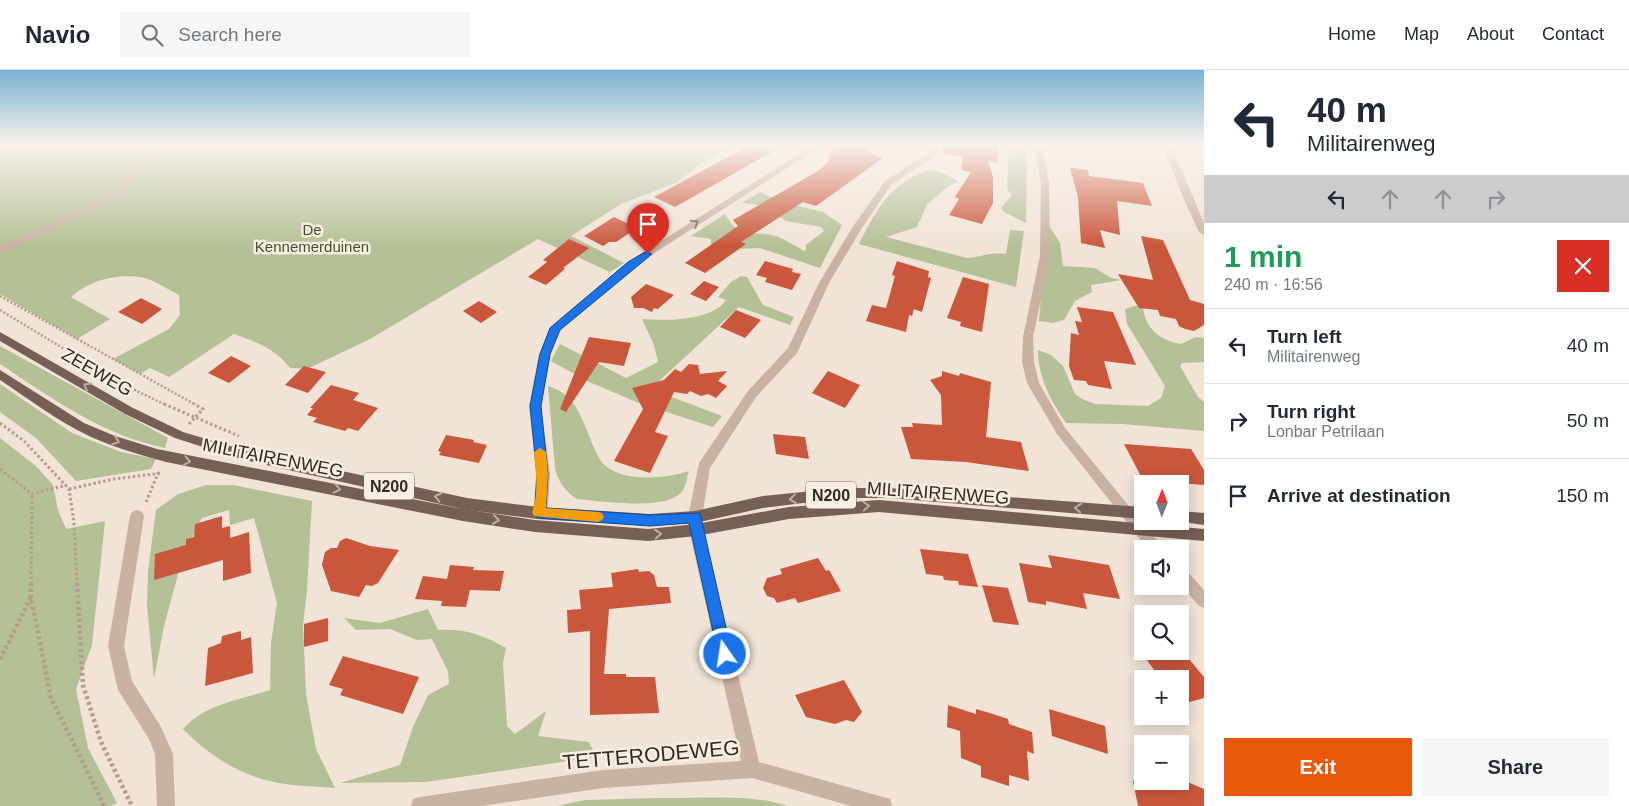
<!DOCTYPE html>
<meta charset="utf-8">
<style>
body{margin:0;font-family:Arial,sans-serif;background:#f6f6f7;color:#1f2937;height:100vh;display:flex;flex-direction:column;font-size:19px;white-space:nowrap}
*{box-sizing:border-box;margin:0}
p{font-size:16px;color:#747a83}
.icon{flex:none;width:28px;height:28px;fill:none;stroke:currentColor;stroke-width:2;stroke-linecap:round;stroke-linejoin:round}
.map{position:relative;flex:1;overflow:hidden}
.panel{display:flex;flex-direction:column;background:#fff;width:425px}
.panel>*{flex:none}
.top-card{background:#fff;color:#1f2937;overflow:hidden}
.needle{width:32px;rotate:1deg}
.tools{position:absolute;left:1134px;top:405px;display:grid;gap:10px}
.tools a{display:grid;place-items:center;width:55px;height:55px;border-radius:0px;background:#fff;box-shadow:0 2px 12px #0003;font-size:25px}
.pin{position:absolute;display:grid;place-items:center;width:42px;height:42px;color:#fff;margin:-51px -21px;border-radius:50% 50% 50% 0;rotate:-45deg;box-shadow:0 0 5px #0007}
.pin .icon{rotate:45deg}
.me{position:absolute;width:55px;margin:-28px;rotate:347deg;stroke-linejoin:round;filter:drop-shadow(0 0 4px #0008)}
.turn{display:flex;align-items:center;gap:18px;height:105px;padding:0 20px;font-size:22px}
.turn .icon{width:65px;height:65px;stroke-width:2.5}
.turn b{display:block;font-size:35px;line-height:42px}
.lanes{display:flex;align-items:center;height:48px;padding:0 20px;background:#0003;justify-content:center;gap:25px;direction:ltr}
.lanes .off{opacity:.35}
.round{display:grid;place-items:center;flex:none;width:52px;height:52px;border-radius:0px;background:#f6f6f7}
.summary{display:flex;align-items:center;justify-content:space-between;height:85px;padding:0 20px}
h1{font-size:30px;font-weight:700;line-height:38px;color:#1e9e55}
.button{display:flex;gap:10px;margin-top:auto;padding:10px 20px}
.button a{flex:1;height:58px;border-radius:0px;background:#ea580c;color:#fff;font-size:20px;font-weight:700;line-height:58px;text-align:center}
.button a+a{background:#f6f6f7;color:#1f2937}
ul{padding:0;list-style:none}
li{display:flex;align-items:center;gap:15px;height:75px;padding:0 20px;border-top:1px solid #e0e1e3}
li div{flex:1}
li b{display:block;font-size:19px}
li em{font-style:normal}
header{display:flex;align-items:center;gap:30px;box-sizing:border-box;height:70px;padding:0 25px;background:#fff;border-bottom:1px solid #e0e1e3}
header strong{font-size:24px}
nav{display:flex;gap:28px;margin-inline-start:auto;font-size:18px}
.search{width:350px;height:45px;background:#f6f6f7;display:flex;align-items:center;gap:12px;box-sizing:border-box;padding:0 18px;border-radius:0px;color:#747a83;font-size:19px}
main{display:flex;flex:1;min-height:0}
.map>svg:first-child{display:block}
</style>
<header>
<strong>Navio</strong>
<div class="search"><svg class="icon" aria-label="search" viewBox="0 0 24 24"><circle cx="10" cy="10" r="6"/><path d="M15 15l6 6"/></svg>Search here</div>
<nav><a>Home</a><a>Map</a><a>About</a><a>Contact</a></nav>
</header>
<main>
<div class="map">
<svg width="1204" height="736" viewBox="0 0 1204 736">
<rect width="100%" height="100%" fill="#f1e3d6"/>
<g fill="#b4c096">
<path d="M0 74H736L698 96 676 113 621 134 571 166 624 193 610 202 538 169 370 269 307 299 290 298C274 278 256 272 234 264L169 307 150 298 140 304 113 289 169 259 180 245 179 225C167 219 153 209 140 207 116 204 89 210 71 227L110 249 77 269 0 224Z"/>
<polygon points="1009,74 1025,74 1027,96 1026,153 1004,142 1001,138 1012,125 1007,119"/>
<path d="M931 100 946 104 958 112 950 115 927 134 917 157 886 167 967 188C982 187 988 182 1006 184L1010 160 1024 161 1016 217 859 174C872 149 882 127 906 111 916 105 920 101 931 100Z"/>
<path d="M760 122 784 133 823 142 842 155 820 198 760 178 734 179 711 177V169L691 166 725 144C740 172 751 159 776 166 786 170 795 176 804 181L806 180V175L824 161 821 157 786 151 766 136 742 133Z"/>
<polygon points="1047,152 1060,173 1063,196 1095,198 1111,208 1122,210 1091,215 1092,222 1075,231 1064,250 1053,253 1039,251"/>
<path d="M741 206 747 207 763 235 794 247 790 255 739 237 656 314 661 323 722 346 713 357 641 334 587 311 551 291 560 274 626 308 658 292 654 275 642 249C664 251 713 251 726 230L718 227 731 212Z"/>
<path d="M1138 235 1143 236C1144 258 1161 271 1181 274L1196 267 1204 268V292L1182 293 1180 296 1198 327 1204 332V361L1123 354 1066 353C1051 331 1038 307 1038 280L1051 285 1063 296 1075 324 1082 329 1095 334 1148 336 1161 328 1165 316 1127 254 1125 239Z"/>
<path d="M0 276 168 368 165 378C102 365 53 329 0 294Z"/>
<polygon points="0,314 72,363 121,382 156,389 151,399 76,411 36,368 0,342"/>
<path d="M548 316C582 326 584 361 599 388 614 414 666 409 689 401 687 407 686 415 683 420 670 442 600 431 577 429 565 421 558 412 555 398Z"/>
<polygon points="0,368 36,396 53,415 58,440 66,459 105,451 92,575 76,619 88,678 117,733 110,736 0,736"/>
<path d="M206 415H233L312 431 307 520 303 555 306 624 316 679 335 718C312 716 284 716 262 709 231 700 205 681 183 659 205 634 239 630 270 620L271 573 277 533 254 448 230 455 229 440 202 448 183 486 164 556 154 609 147 535 148 501 156 440 178 424Z"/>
<path d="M428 539 438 560C464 558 484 565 506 578L503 593 507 656 515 664 546 641 538 666 589 672 596 687 426 712 340 713 400 695 413 657 428 625 449 614 448 601 432 569 417 570 390 559 356 560 344 548 380 553Z"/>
<path d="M660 728C698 729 751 723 787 736H557L585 730Z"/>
</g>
<g fill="#ca573b">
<polygon points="752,74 772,82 675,137 654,127"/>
<polygon points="834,74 877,74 867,81 883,88 816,136 803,132 741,172 746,174 705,203 685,193 738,156 733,150 818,101 827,93"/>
<polygon points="943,74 998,74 997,93 988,91 993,107 993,133 982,154 949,145 959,129 955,127 971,102 961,100 963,87 942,83"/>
<polygon points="1070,98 1088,100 1089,106 1143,113 1152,136 1117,131 1120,165 1100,160 1105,178 1081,173 1078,127"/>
<polygon points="614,147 633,156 627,160 631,162 616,172 609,172 603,176 584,166"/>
<polygon points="1141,166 1163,170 1190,230 1204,234 1204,255 1194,261 1185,259 1179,256 1176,249 1160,246 1158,240 1139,238 1118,204 1153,210"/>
<polygon points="569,169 589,178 563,198 565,199 546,215 528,207 547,192 543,190"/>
<polygon points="765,191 793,199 792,202 801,204 792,220 765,212 767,208 756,205"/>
<polygon points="897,191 929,201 928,207 931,208 922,242 914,239 912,246 909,245 906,262 866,251 872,235 886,238 895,206 892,205"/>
<polygon points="963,207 989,214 982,262 960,256 961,252 947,248"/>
<polygon points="704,211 719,217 706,231 690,224"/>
<polygon points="646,214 674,225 658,239 654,238 652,242 643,238 634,238 631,227"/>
<polygon points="141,228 162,239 142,254 118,242"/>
<polygon points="479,231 497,242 481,253 463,241"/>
<polygon points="1077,237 1113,242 1136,295 1104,291 1112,319 1088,315 1086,311 1074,310 1069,296 1071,263 1079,265 1075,251 1082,252"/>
<polygon points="736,240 761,250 745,268 720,257"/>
<polygon points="589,267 631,273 624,296 599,292 566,342 560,339"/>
<polygon points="231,286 251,296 229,313 208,303"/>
<polygon points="689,294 698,295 700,304 727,301 718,311 727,316 716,328 708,324 701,326 690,321 687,324 674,322 655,362 668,366 650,403 614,391 643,339 632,318 664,310 675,299 681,302"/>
<polygon points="304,296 326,302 308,323 285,315"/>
<polygon points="828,301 860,315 845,338 812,323"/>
<polygon points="942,301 959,306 960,303 991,312 986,367 1021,372 1029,401 966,392 911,389 901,357 913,357 912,353 942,355 941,325 930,310 942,306"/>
<polygon points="331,315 359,323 353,330 378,338 358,361 348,358 345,361 313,352 317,348 307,345 313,338 310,338"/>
<polygon points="773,364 805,367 809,389 776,384"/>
<polygon points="446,365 474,370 473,372 487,375 479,393 439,385 441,382 438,381"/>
<polygon points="1124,374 1191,379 1204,400 1204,415 1143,410"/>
<polygon points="222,446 222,458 230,456 230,468 249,462 251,503 223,511 223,490 154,510 155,484 186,475 186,469 194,467 195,454"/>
<polygon points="346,468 370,476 399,480 378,513 372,516 366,515 359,527 331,521 322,495 325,482 331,478 337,478 340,471"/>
<polygon points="920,479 968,484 978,517 959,515 958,511 944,510 943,506 926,504"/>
<polygon points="1048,485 1109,495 1120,529 1083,523 1087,539 1046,531 1046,535 1028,532 1019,493 1052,498"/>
<polygon points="818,488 826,501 829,500 841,521 798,533 795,528 777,533 774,528 767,526 763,518 767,508 782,504 780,499"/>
<polygon points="450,495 474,497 473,500 504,501 500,521 470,520 466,537 441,536 442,531 415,529 423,506 447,509"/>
<polygon points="638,499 639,502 649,501 654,505 657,517 669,517 671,533 609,539 604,604 626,604 626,607 655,607 659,643 590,645 590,561 568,563 567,540 581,539 579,520 613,517 611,503"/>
<polygon points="982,515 1008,518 1019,555 993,552"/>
<polygon points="328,548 328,571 304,577 304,554"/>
<polygon points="241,561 241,570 251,567 253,603 205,616 208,578 221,573 222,566"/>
<polygon points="1180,578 1204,607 1204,628 1186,633 1180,625 1180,609 1161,609 1140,581 1180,581"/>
<polygon points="343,586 419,607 403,644 340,625 343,619 329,615"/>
<polygon points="844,610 862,642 854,652 846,650 835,654 806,647 795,625"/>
<polygon points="948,635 976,644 976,639 993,644 1008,649 1009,654 1032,662 1034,684 1027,681 1029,711 1009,705 1009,716 981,707 981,696 961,688 960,661 947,657"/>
<polygon points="1049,639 1105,656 1108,684 1052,666"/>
<polygon points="1133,711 1185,711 1204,719 1204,736 1138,736"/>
</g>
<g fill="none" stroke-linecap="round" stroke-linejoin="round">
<g stroke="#b59c8c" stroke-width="2.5" stroke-dasharray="2 2" stroke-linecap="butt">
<polyline points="0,226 196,335"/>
<polyline points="0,240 122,314 166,335"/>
</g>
<g stroke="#b59c8c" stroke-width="3" stroke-dasharray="2.5 2.5" stroke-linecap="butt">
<polyline points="164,334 239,366"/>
<polyline points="0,353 24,371 69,419 74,452 77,514"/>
<polyline points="189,354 203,339 194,334"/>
<polyline points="0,399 32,424 67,415"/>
<polyline points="69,419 114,409 162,403"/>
<polyline points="146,432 159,401"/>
<polyline points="31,514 32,424"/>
</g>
<g stroke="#b59c8c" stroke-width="4.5" stroke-dasharray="3 3" stroke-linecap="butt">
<polyline points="31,513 31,527 51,628 104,736"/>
<polyline points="77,513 83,615 101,672 132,736"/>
<polyline points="0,589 31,527"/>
</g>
<g fill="#c9b2a2" fill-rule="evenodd">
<polygon points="154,74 162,74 122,121 105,134 0,184 0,177 99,130 116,117"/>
<polygon points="815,74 825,74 634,196 560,260 551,284 541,336 550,404 548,435 543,447 538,449 533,447 531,443 534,435 536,404 529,336 539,284 551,256 628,192"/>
<polygon points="930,74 938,74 939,83 891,115 862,158 829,213 797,283 756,327 710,398 702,447 703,460 759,692 883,727 890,729 892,736 851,736 752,708 603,718 482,736 411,736 413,729 420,727 603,700 741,691 689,460 688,447 699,393 748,321 788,278 819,213 852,158 885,111 931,82"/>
<polygon points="1034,74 1042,74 1049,113 1050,186 1033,267 1034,292 1039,313 1065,358 1164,479 1148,479 1057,364 1027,313 1022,292 1023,267 1040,186 1041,113"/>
<polygon points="1162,74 1170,74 1204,153 1204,165 1199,162 1185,132"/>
<polygon points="137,440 142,442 144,446 124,576 132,611 161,657 173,684 175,736 157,736 155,684 149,669 118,620 108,576 130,446 132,442"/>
<polygon points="1180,497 1185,499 1204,520 1204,538 1199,536 1180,515"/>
</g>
<g fill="#765f55" fill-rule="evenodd">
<polygon points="0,262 133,338 183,362 240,379 467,428 538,437 650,444 695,441 763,426 843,418 889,418 1142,437 1142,449 889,428 843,428 763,438 695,453 650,456 538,449 467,440 240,389 175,368 125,344 0,271"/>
<path d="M0 300 84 353 115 366 157 379 463 439 535 450 648 459 696 454 789 437 879 430 1204 459V471L879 442 789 449 696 466 648 471 535 462 463 451 166 392C140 385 113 377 89 366 57 351 29 329 0 310Z"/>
<polygon points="1180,441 1204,443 1204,455 1176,451 1180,451"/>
</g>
</g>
<defs><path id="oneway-chevron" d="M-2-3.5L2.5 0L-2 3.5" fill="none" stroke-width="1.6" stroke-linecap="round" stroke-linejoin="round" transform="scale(1.25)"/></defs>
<use stroke="#77675d" href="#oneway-chevron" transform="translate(695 153) rotate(-33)"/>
<g stroke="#beaea3">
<use href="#oneway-chevron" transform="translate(87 316) rotate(-150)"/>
<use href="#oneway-chevron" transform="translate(116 371) rotate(20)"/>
<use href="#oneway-chevron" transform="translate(187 391) rotate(10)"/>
<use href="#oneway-chevron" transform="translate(337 419) rotate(12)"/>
<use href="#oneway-chevron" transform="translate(438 427) rotate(-168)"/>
<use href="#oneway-chevron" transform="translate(793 429) rotate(174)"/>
<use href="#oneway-chevron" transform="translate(866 436) rotate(-3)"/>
<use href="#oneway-chevron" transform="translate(1078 438) rotate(-175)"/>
<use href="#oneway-chevron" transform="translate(496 450) rotate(9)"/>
<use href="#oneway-chevron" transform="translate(658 464) rotate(-5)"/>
</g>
<linearGradient id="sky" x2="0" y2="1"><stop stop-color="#79b2d1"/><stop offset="0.42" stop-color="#f9f2ed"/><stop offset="1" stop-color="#f9f2ed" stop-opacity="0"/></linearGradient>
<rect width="1204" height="177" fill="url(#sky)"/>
<polygon fill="#1a73e8" stroke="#114b97" points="645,182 652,184 560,260 550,284 541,336 548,404 546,438 650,445 700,443 732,584 730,589 725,591 720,589 718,584 689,453 650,456 538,448 532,442 535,435 537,404 530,336 540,284 550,258 628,192"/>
<path fill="#f59e0b" d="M540 378 546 382 548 404 546 438 598 442 602 443 604 447 602 450 598 452 534 446 532 442C539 424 536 401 534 382Z"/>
<g text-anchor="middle" stroke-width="5" stroke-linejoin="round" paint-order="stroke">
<g font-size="15" fill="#455228" stroke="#f9eee2">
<text x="312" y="165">De<tspan x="312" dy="17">Kennemerduinen</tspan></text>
</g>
<g fill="#f9eee2" stroke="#6f645e" stroke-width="1">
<rect x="364" y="402.5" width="50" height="27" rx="4"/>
<rect x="806" y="411.5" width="50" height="27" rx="4"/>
</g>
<g font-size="16" font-weight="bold" fill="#342925">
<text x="389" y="422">N200</text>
<text x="831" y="431">N200</text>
</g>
<g font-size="18" fill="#342925" stroke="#f9eee2">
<text transform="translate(97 302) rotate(30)" y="6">ZEEWEG</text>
<text transform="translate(273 388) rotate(11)" y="6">MILITAIRENWEG</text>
<text transform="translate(938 423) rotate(4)" y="6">MILITAIRENWEG</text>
</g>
<g font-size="21" fill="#342925" stroke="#f9eee2">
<text transform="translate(651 685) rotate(-5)" y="7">TETTERODEWEG</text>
</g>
</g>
</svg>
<div class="tools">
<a><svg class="needle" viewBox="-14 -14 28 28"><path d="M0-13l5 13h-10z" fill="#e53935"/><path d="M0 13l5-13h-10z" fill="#747a83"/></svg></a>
<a><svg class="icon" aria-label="sound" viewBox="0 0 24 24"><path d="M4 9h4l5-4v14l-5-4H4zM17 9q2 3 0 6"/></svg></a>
<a><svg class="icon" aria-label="search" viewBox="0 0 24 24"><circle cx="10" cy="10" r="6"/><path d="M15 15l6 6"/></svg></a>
<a>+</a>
<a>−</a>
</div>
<div class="pin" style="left:648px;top:184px;background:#d93025"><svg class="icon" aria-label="arrive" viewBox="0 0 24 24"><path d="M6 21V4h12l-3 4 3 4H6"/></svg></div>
<svg class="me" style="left:725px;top:584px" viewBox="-20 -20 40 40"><circle r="17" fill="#1a73e8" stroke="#fff" stroke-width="3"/><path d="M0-11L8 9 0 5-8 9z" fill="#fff"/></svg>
</div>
<section class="panel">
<div class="top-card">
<div class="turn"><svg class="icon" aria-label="left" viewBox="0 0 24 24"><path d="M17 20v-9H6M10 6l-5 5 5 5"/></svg><div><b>40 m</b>Militairenweg</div></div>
<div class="lanes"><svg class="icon" aria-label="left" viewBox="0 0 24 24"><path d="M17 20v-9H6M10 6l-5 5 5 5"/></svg><svg class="icon off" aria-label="ahead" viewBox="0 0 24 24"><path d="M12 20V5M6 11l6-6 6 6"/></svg><svg class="icon off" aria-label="ahead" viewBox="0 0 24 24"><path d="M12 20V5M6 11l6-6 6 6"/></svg><svg class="icon off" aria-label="right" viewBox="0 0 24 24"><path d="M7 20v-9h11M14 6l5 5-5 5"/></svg></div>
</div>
<div class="summary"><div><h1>1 min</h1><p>240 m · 16:56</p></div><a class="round" style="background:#d93025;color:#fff"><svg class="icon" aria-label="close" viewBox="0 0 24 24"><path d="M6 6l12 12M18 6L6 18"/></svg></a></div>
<ul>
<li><svg class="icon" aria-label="left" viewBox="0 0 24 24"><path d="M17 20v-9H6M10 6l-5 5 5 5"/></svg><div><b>Turn left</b><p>Militairenweg</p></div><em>40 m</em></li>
<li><svg class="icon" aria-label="right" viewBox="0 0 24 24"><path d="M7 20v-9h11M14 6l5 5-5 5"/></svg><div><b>Turn right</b><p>Lonbar Petrilaan</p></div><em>50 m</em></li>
<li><svg class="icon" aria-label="arrive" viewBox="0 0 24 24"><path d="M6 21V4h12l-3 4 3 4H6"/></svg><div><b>Arrive at destination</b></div><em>150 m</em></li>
</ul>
<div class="button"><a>Exit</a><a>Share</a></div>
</section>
</main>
